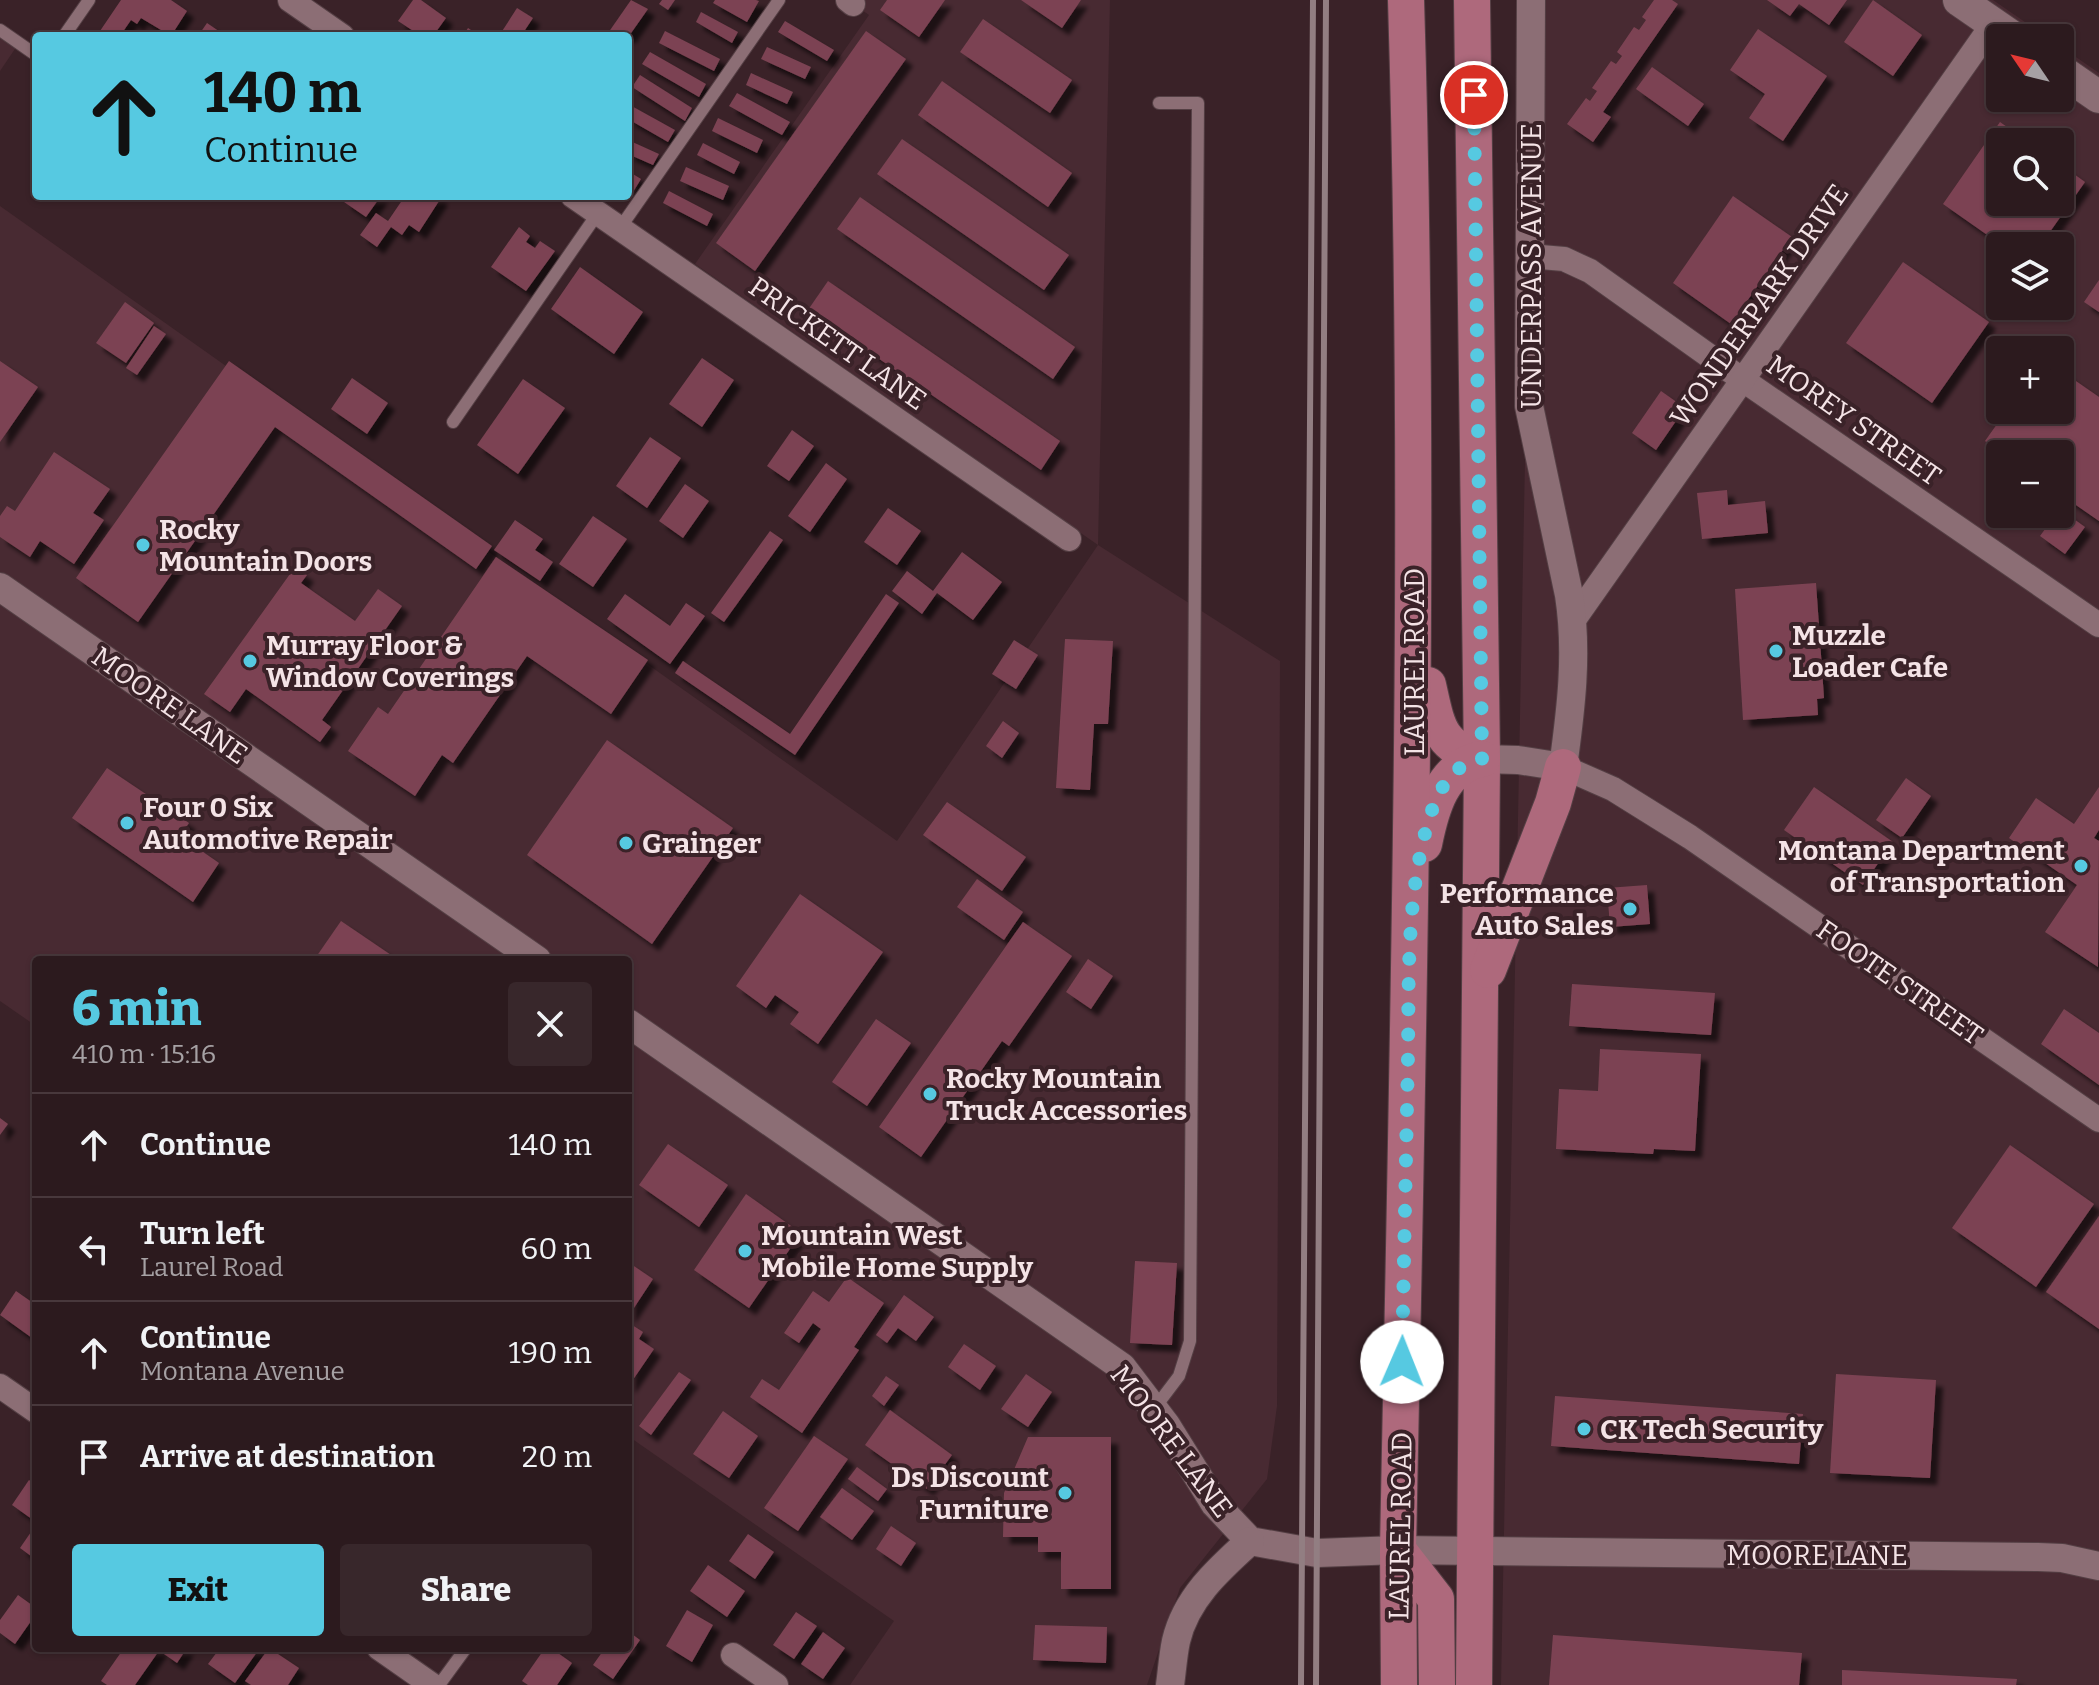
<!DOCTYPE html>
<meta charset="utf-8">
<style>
body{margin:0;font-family:Bitter,serif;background:#38272b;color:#f1f3f6;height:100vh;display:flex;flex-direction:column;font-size:30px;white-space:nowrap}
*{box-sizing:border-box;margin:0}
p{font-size:26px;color:#a6a1a4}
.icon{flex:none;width:44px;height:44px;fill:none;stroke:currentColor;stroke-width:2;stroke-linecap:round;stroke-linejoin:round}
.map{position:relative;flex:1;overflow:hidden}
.side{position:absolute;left:32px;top:956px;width:600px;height:696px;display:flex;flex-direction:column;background:#2c1a1e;border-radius:8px;box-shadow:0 2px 6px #0004,0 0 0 2px #48383c}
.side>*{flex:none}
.banner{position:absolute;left:32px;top:32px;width:600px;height:168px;border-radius:8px;box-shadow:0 2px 6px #0004,0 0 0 2px #48383c;background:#56c9e1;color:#111;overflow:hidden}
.needle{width:52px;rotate:305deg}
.buttons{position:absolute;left:1986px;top:24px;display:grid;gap:16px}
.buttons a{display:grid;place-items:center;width:88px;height:88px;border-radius:8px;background:#2c1a1e;box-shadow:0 2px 6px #0004,0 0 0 2px #48383c;font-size:40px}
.pin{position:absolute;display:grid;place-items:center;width:68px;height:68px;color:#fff;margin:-34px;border:4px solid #fff;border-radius:50%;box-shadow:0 2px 8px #0007}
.me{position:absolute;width:88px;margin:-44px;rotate:1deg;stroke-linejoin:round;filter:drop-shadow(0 0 6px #0008)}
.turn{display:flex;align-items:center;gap:28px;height:168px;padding:0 40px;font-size:36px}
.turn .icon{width:104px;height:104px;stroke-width:2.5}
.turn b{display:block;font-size:56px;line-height:68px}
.round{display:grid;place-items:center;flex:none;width:84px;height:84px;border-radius:8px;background:#38272b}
.overview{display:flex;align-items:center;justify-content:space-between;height:136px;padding:0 40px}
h1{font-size:48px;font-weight:800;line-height:60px;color:#56c9e1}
.button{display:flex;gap:16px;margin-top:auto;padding:16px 40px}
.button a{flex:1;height:92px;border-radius:8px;background:#56c9e1;color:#111;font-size:32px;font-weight:800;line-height:92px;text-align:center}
.button a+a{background:#38272b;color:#f1f3f6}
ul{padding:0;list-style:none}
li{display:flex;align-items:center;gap:24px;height:104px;padding:0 40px;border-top:2px solid #48383c}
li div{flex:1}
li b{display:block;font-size:30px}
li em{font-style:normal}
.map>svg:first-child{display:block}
</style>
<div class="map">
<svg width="2099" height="1685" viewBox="0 0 2099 1685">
<defs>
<filter id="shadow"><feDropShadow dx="7" dy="7" stdDeviation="2" flood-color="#0009"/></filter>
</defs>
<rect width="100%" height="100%" fill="#3a2228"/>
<g fill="#482a32" fill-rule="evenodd">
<polygon points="848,0 1110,0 1098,545 1280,661 1277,1406 1267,1479 1180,1588 1147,1685 850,1685 894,1621 628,1436 628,960 36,960 36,1026 0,1001 0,206 897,841 1098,545 695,264 869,15"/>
<path d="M1530 0H1993L2048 38H2000V98H2060V46L2099 73V1685H1501L1529 256ZM2000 142H2060V202H2000ZM2000 246H2060V306H2000ZM2000 350H2060V410H2000ZM2000 454H2060V514H2000Z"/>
<polygon points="0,30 19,43 0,71"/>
</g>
<g fill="#7c4353" filter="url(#shadow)">
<polygon points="121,0 171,0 187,11 171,36 141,18 137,24 131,20 120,36 107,36 100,31"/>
<polygon points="413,0 421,0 446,18 433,36 421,36 398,21"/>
<polygon points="631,0 648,9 629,36 606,36"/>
<polygon points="662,0 675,0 668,10 659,4"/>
<polygon points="715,0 756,0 759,1 747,22 713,3"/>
<polygon points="887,0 945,0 919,37 880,10"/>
<polygon points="1021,0 1081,0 1062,28"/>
<polygon points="1654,0 1672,0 1678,4 1603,112 1611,117 1593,142 1567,124 1586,98 1590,101 1597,91 1592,88 1611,61 1616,64 1622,56 1617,52 1634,27 1639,30 1646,20 1642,17"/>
<polygon points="1767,0 1847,0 1829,25 1799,4 1790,16"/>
<polygon points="1873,0 1922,35 1893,76 1844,42"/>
<polygon points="517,8 533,18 521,36 499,36"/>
<polygon points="701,12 738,32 732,43 696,22"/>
<polygon points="983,19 1072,80 1050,113 960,52"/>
<polygon points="785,21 834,50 827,61 778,32"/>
<polygon points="207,23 226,36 198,36"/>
<polygon points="468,28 477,34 481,30 489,36 463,36"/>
<polygon points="1758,29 1827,76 1783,141 1749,118 1765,94 1730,70"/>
<polygon points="665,31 720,59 714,71 659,43"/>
<polygon points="866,31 906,59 755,271 716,243"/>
<polygon points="767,47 811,67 805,79 761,59"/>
<polygon points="650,52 706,84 699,97 642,64"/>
<polygon points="1652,67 1704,104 1688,126 1636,89"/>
<polygon points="751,73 793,92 787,104 746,85"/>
<polygon points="640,75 692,108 685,121 632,87"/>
<polygon points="942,81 1072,173 1048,207 918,115"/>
<polygon points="737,93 790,122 782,135 729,106"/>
<polygon points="628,104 675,130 668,142 628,119"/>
<polygon points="718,118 763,140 757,153 712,131"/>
<polygon points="2000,122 2028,142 2000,142 2000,202 2060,202 2060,164 2085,182 2040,246 2003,246 1943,204"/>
<polygon points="902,139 1069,255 1044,290 877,174"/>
<polygon points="628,140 659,154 653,165 628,154"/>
<polygon points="703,143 740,162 734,174 697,155"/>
<polygon points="686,167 729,186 723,200 680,181"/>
<polygon points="628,171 641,179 630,197 628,195"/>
<polygon points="669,191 713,214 707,226 663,203"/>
<polygon points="348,196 381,196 366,217 344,202"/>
<polygon points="405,196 438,196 441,198 419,232 409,225 402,235 391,227 377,247 360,235 376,213 388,221"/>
<polygon points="1733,196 1792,237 1731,324 1673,283"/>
<polygon points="860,197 1075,347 1053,379 837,229"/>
<polygon points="519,227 530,236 526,242 535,248 540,241 555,251 526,291 491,267"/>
<polygon points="1903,262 1989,322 1932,403 1846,343"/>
<polygon points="580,267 643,312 614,354 551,309"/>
<polygon points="2099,280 2099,312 2084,302"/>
<polygon points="828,281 1060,441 1041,470 808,310"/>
<polygon points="125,302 154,323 126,363 96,343"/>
<polygon points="154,326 166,334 137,375 126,368"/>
<polygon points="702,358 734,380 702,427 669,404"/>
<polygon points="0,361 38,387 0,442"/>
<polygon points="229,361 492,546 476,569 275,427 138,622 76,578"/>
<polygon points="2060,370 2099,397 2099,521 2060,494 2060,454 2003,454 1985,441 2007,410 2060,410"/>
<polygon points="352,378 388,403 367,434 331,409"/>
<polygon points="523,379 565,408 518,474 477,445"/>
<polygon points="1661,391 1685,408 1656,450 1632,433"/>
<polygon points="792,430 814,446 789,481 767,466"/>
<polygon points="650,437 681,458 647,508 616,486"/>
<polygon points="54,452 110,489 93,513 104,520 74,564 40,541 30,557 0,537 0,516 7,506 15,511"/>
<polygon points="826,463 847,479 810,532 788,516"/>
<polygon points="685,484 709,501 683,538 659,521"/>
<polygon points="1727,490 1728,505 1765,501 1768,533 1702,539 1697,493"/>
<polygon points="888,508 921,531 897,565 864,542"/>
<polygon points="2060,509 2085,527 2065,554 2040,536 2056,514 2060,514"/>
<polygon points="593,516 627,539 593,587 559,564"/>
<polygon points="515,520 543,539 535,550 553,562 540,581 494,550"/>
<polygon points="770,531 783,540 724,622 711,613"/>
<polygon points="962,552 1002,582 973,620 937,593 922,614 892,591 907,571 933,591"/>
<polygon points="496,557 648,660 611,714 527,656 453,763 442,755 415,796 348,751 378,707 388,714"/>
<polygon points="295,567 307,575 301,583 355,621 378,589 402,606 322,720 331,727 320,742 246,689 230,712 204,694"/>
<polygon points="1816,583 1824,698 1817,699 1818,715 1743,720 1735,589"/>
<polygon points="625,594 670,626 686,603 705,616 670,664 607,619"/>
<polygon points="886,594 899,603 795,755 675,673 683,661 790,734"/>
<polygon points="1065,639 1113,641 1108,724 1094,724 1090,790 1056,788"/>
<polygon points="1014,640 1038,655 1016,689 992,674"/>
<polygon points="1003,721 1019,733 1002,758 986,746"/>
<polygon points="607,740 733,828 652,944 527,855"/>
<polygon points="107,768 189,823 180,836 219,863 193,902 72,818"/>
<polygon points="1906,778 1931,796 1902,838 1876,820"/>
<polygon points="1814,787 1893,842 1863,885 1784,830"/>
<polygon points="2099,787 2099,830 2094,838 2099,841 2098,967 2045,932 2077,885 2009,838 2036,798 2074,824"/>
<polygon points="947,802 1026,857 1002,891 923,835"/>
<polygon points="977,879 1023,912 1004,940 957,907"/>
<polygon points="1647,885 1650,924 1610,927 1607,888"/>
<polygon points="800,894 883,952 818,1044 790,1024 799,1012 775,995 766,1008 736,986"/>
<polygon points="341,921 394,957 392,960 314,960"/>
<polygon points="1023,922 1072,956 1009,1046 1002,1041 921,1157 879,1127"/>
<polygon points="1088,959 1113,976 1091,1009 1066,992"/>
<polygon points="1572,984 1715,993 1711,1035 1569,1026"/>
<polygon points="2064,1009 2099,1033 2099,1085 2041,1044"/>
<polygon points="876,1019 911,1043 867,1106 832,1082"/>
<polygon points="1600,1049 1701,1054 1695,1151 1654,1149 1653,1154 1556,1149 1559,1089 1598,1091"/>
<polygon points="0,1118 8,1124 0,1135"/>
<polygon points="668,1144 728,1185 699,1227 639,1185"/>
<polygon points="2010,1145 2094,1204 2036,1287 1952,1228"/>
<polygon points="746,1194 801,1233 749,1308 694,1270"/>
<polygon points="2099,1216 2099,1329 2046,1292"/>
<polygon points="1135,1261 1177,1263 1172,1345 1130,1343"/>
<polygon points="628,1262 653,1279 628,1317"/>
<polygon points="847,1277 884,1303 854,1347 859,1350 802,1433 750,1397 762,1379 779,1390 821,1329 813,1323 799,1343 784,1333 813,1291 829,1302"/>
<polygon points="16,1291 36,1305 36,1332 32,1338 0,1315"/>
<polygon points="904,1295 934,1317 916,1341 898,1328 887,1343 876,1335"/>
<polygon points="629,1323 643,1332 639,1339 654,1349 628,1387"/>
<polygon points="964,1344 996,1366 980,1390 948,1367"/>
<polygon points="679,1372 691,1380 651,1435 639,1426"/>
<polygon points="1026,1374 1052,1392 1028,1427 1001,1409"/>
<polygon points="1836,1374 1936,1380 1930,1478 1830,1473"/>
<polygon points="886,1376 899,1385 884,1406 872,1396"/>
<polygon points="1555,1396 1803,1414 1799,1464 1551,1446"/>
<polygon points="890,1410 952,1455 927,1489 865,1445"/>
<polygon points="723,1411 758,1436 729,1478 693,1454"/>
<polygon points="814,1436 848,1459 798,1531 764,1508"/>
<polygon points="1028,1437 1111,1437 1111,1589 1061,1589 1061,1552 1038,1552 1038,1537 1003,1537 1004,1493"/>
<polygon points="857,1467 887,1489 878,1501 848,1479"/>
<polygon points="29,1480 36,1485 36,1522 12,1505"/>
<polygon points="842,1488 874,1511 852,1540 820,1517"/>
<polygon points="891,1526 916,1543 901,1566 876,1549"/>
<polygon points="31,1532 36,1536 35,1559 20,1548"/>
<polygon points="748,1534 774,1552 755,1579 729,1561"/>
<polygon points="708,1565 745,1591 727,1617 690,1591"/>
<polygon points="18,1595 36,1608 36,1614 15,1644 0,1633 0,1620"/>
<polygon points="687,1610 713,1625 692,1662 666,1646"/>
<polygon points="796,1612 817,1626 794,1659 773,1645"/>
<polygon points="1035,1625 1107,1627 1106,1663 1033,1660"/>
<polygon points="628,1631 640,1640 613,1679 593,1665 605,1648 628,1648"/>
<polygon points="823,1632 845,1648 823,1679 801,1664"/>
<polygon points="1553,1635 1802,1653 1799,1685 1549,1685"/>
<polygon points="124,1648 161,1648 135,1685 107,1685 101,1681"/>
<polygon points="167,1648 187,1648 177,1663 164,1654"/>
<polygon points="220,1648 260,1648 235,1683 208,1664"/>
<polygon points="269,1648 299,1668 288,1685 251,1685 245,1681"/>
<polygon points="545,1648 551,1648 572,1663 557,1685 528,1685 522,1681"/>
<polygon points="1842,1670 2017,1679 2016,1685 1842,1685"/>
</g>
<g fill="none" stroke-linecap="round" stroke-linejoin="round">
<g stroke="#543f44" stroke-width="14">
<g id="service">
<polyline points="0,30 36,55"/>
<polyline points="64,36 89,0"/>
<polyline points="620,228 779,0"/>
<polyline points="453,422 598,213"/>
<polyline points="1154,1409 1179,1376 1190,1341 1198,103 1159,103"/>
<polyline points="439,1685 466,1648"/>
</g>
</g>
<g stroke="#543f44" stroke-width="26">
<g id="minor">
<polyline points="290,0 342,36"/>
<polyline points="848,0 853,4"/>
<polyline points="573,196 1069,539"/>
<polyline points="1529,256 1564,259 1590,271 1743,380 2099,625"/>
<polyline points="1573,621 1993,24"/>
<polyline points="1563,767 1613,789 1690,837 2099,1120"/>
<polyline points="0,1386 36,1411"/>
<polyline points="379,1648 432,1685"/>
<polyline points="733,1655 776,1685"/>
</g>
</g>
<g stroke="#543f44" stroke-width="30">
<g id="tertiary">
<polyline points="0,587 537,960"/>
<path d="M1482 759 1518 760 1563 767C1571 709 1578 653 1569 595L1529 406 1531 0"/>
<polyline points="628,1023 1122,1367 1166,1425 1215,1504 1250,1541 1317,1553 1398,1550 2038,1557 2062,1558 2099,1566"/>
<path d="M1170 1685C1172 1671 1173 1655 1176 1641 1186 1598 1219 1569 1250 1541"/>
</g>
</g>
<g stroke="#543f44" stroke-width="34">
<g id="secondary">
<polyline points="1959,0 2014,38"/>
<polyline points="2060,70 2099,97"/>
</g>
</g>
<g stroke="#543f44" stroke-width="38">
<g id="primary">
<polyline points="1472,0 1482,759 1474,1685"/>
<path d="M1428 685C1437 724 1438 747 1482 759"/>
<path d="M1424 844C1431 809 1442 766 1482 759"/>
<polyline points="1488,970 1553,803 1563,767"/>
<polyline points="1398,1550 1436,1599 1437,1685"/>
<path d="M1399 1685 1398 1550C1408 1033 1422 517 1406 0"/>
</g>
</g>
<use href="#service" stroke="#8c6e75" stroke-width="12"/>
<use href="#minor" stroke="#8c6e75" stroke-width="24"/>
<use href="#tertiary" stroke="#8c6e75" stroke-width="28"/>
<use href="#secondary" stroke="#8c6e75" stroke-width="32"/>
<use href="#primary" stroke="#ae697c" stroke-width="36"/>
<g stroke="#927e82" stroke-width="6">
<polyline points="1301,1685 1313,0"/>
<polyline points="1316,1685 1326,0"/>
</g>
</g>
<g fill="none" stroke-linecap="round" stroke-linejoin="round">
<path stroke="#56c9e1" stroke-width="14" stroke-dasharray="0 25.2" d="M1402 1362C1404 1260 1406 1158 1408 1056 1409 977 1406 896 1429 819 1438 791 1451 764 1482 759L1474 95"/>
</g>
<g fill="#56c9e1" stroke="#3a2228" stroke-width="3">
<circle cx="143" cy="545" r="8"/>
<circle cx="1776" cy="651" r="8"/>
<circle cx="250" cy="661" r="8"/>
<circle cx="127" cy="823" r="8"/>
<circle cx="626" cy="843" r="8"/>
<circle cx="2081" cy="866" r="8"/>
<circle cx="1630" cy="909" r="8"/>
<circle cx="930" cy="1094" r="8"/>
<circle cx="745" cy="1251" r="8"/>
<circle cx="1584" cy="1429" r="8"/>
<circle cx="1065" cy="1493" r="8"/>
</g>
<g text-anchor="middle" stroke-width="8" stroke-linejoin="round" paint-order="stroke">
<g font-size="28" fill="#f4e3e6" stroke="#3a2228">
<text transform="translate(1531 266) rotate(-90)" y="10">UNDERPASS AVENUE</text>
<text transform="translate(1759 305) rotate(-55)" y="10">WONDERPARK DRIVE</text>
<text transform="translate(838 343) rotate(35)" y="10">PRICKETT LANE</text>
<text transform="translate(1854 420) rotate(35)" y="10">MOREY STREET</text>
<text transform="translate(1414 662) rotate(-90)" y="10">LAUREL ROAD</text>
<text transform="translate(170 705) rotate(35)" y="10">MOORE LANE</text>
<text transform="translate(1900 982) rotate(35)" y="10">FOOTE STREET</text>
<text transform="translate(1172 1441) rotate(53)" y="10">MOORE LANE</text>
<text transform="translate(1400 1526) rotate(-89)" y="10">LAUREL ROAD</text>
<text x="1817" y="1565">MOORE LANE</text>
</g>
<g font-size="28" font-weight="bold" fill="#f4e3e6" stroke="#3a2228" text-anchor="start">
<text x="159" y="539">Rocky<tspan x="159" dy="32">Mountain Doors</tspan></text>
<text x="1792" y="645">Muzzle<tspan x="1792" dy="32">Loader Cafe</tspan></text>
<text x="266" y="655">Murray Floor &amp;<tspan x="266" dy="32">Window Coverings</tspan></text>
<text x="143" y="817">Four 0 Six<tspan x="143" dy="32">Automotive Repair</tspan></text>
<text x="642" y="853">Grainger</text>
<text x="2065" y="860" text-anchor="end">Montana Department<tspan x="2065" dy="32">of Transportation</tspan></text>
<text x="1614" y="903" text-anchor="end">Performance<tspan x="1614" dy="32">Auto Sales</tspan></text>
<text x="946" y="1088">Rocky Mountain<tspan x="946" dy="32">Truck Accessories</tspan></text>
<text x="761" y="1245">Mountain West<tspan x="761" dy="32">Mobile Home Supply</tspan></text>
<text x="1600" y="1439">CK Tech Security</text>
<text x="1049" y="1487" text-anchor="end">Ds Discount<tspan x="1049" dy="32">Furniture</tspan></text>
</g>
</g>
</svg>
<div class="buttons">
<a><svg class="needle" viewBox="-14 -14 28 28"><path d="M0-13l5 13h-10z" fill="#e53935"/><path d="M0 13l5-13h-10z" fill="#a6a1a4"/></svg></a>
<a><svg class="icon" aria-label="search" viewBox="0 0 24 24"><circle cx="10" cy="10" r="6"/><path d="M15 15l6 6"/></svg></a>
<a><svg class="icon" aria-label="layers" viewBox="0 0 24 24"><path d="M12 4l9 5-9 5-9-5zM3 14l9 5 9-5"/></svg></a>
<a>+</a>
<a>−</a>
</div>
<div class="pin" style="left:1474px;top:95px;background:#d93025"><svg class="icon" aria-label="arrive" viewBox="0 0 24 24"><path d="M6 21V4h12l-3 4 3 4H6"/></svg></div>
<svg class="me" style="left:1402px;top:1362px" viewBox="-20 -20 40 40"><circle r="19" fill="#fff"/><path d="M0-13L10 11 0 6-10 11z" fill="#56c9e1"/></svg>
<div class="banner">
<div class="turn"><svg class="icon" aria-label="ahead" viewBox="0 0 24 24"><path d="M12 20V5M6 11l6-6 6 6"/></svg><div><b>140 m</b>Continue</div></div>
</div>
<section class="side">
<div class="overview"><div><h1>6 min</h1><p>410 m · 15:16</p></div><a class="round"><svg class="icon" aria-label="close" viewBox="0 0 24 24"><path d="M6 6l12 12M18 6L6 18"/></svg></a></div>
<ul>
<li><svg class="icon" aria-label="ahead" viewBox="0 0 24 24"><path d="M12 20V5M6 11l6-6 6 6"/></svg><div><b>Continue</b></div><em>140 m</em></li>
<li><svg class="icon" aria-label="left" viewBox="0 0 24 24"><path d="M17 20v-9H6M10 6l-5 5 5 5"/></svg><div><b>Turn left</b><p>Laurel Road</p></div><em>60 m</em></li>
<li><svg class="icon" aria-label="ahead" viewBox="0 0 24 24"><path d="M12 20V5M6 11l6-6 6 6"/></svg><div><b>Continue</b><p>Montana Avenue</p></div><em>190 m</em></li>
<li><svg class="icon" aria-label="arrive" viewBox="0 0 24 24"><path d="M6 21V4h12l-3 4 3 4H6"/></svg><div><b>Arrive at destination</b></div><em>20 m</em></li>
</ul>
<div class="button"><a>Exit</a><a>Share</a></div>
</section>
</div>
